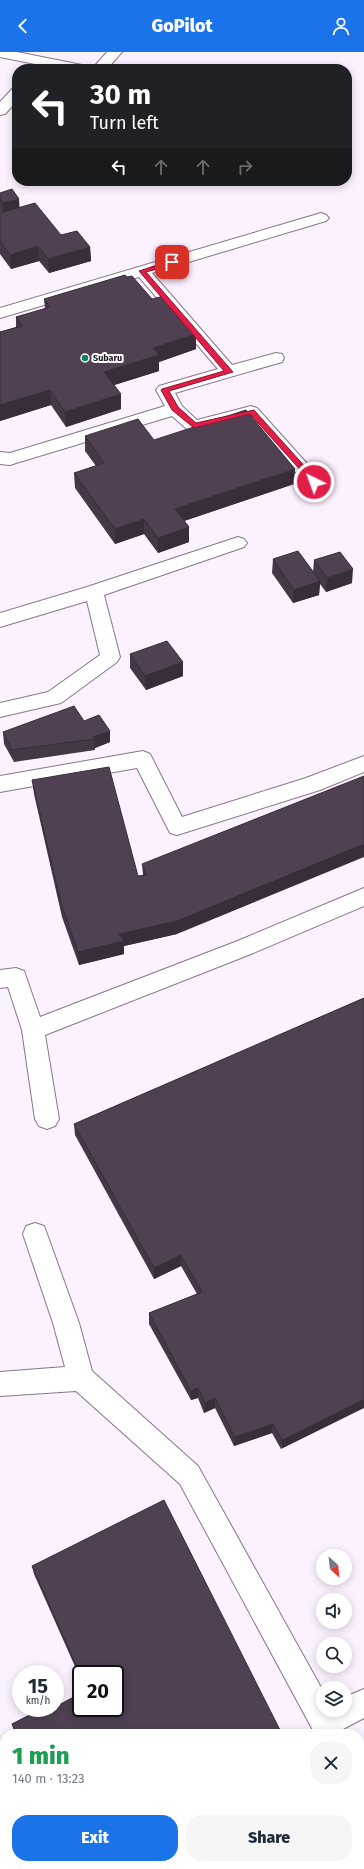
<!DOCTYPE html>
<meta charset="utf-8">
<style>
body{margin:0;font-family:"Fira Sans",sans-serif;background:#f6f6f7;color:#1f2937;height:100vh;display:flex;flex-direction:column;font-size:15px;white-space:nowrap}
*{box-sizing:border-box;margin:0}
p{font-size:13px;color:#747a83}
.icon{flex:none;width:22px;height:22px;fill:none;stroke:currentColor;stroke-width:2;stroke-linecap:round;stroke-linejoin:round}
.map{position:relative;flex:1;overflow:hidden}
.sheet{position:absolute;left:0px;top:1677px;width:364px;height:140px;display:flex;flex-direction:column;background:#fff;border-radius:16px 16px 0 0;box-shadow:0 2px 10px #0003}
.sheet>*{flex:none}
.top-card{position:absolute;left:12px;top:12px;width:340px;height:122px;border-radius:16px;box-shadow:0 2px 10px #0003;background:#202124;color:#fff;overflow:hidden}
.needle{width:26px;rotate:153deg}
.controls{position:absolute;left:316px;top:1497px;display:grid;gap:8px}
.controls a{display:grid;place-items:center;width:36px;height:36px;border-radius:50%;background:#fff;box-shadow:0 2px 10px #0003;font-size:20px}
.speed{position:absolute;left:12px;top:1613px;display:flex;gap:8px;font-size:20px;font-weight:700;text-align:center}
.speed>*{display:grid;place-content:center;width:52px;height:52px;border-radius:50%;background:#fff;box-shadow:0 2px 10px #0003;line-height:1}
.speed small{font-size:10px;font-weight:400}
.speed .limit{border:2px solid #111;border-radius:6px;background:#fff;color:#111}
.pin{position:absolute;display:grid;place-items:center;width:34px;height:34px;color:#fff;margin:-17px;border-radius:8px;box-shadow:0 2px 6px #0006}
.me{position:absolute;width:44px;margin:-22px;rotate:318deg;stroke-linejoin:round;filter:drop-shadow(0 0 3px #0008)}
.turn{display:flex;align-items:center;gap:14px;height:84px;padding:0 12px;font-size:18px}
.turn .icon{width:52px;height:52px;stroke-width:2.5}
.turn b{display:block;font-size:28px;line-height:34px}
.lanes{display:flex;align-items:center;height:38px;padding:0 12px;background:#0003;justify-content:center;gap:20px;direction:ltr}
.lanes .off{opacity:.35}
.round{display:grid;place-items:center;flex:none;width:42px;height:42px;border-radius:16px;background:#f6f6f7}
.headline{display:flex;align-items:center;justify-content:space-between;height:68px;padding:0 12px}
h1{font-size:24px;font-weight:800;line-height:30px;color:#1e9e55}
.button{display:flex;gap:8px;margin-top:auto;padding:8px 12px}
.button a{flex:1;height:46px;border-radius:16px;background:#1a73e8;color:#fff;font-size:16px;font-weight:800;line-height:46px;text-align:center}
.button a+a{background:#f6f6f7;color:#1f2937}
header{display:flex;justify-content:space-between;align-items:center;height:52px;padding:0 12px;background:#1a73e8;color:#fff;font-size:18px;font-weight:800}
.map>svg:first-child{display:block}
</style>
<header><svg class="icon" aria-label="back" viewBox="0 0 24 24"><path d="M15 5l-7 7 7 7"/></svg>GoPilot<svg class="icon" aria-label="person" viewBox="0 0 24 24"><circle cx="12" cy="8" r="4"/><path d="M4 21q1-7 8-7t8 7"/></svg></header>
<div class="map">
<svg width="364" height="1817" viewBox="0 0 364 1817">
<rect width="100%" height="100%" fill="#fcf1ff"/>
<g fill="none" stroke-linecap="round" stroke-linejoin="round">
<g stroke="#86768a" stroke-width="2">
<g id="minor">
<polygon points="0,0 17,0 87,14 89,17 60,17 0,5"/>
<polygon points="107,0 122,0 107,17 92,17"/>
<polygon points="17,36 17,49 5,62 0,63 0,50 12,37"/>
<polygon points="321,161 326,163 329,166 326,169 152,221 232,313 276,301 282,302 284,306 282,310 175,341 182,354 197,368 251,354 257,356 320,426 323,430 320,434 314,436 308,434 247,366 194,380 188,378 172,364 16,411 10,413 0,412 0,400 10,401 165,354 156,338 159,334 218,317 139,225 0,266 0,256"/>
<polygon points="238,485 244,487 247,491 244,495 104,543 120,605 117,610 61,651 0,665 0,651 48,640 100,603 87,549 0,575 0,561 87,535"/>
<polygon points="143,699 150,702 182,765 306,726 364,704 364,720 320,738 177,783 170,781 137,716 0,740 0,724"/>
<polygon points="364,836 364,854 251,902 45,983 59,1067 55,1074 47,1077 39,1074 35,1067 22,978 8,935 0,936 0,918 16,916 24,919 40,965 235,890"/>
<polygon points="35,1171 44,1174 47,1182 79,1271 92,1319 198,1414 323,1639 323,1658 345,1658 345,1645 364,1637 364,1666 343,1677 345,1682 315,1682 180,1432 76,1339 0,1344 0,1320 65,1315 53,1271 23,1182 26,1174"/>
<polygon points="359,1718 364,1720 364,1757 359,1755"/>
<polygon points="5,1791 5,1812 17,1812 15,1817 0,1817 0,1793"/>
<polygon points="76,1812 106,1812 108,1817 78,1817"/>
</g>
</g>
<use href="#minor" fill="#fff" fill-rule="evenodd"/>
</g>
<g fill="#443847">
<polygon points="0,141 20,156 61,183 90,195 91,209 49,221 39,209 11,217 0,202 0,161 1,161 0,160"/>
<polygon points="44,247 152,247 196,297 159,310 159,319 114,333 121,357 66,375 51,353 0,369 0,280 16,275 16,265 45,257"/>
<polygon points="85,384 154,388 294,432 184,469 189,475 189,490 158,501 144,482 115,492 75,436 74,421 96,414 85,399"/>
<polygon points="273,507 313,520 314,508 352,531 326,540 320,532 319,543 293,551 272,521"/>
<polygon points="130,602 183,610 183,624 146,638 130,616"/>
<polygon points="84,669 110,690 95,696 95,698 14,710 4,692 3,680"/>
<polygon points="32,728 138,824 143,823 142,812 177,882 124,894 124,902 79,913 62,865 34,742"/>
<polygon points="364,946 281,1397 272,1381 234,1394 215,1356 204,1361 198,1346 191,1348 149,1272 149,1261 197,1242 181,1214 154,1227 75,1083 74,1072"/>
<polygon points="32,1514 282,1682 16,1682 12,1672 57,1654 115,1656 81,1622 81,1628 34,1522"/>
<polygon points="163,1812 347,1812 349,1817 165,1817"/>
</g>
<g fill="#372e39">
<polygon points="19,147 20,161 4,165 3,151"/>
<polygon points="38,194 39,209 11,217 10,203"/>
<polygon points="90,195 91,209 49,221 48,207"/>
<polygon points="196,282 196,297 159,310 159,319 105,336 104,320 153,296"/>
<polygon points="50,338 51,353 0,369 0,353"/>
<polygon points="121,342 121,357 66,375 65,360"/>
<polygon points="295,417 294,432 175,472 175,457"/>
<polygon points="144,467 144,482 115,492 115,477"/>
<polygon points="189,475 189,490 158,501 158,486"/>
<polygon points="353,517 352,531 326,540 327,526"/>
<polygon points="320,529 319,543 293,551 294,538"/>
<polygon points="183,610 183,624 146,638 145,624"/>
<polygon points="110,679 110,690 95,696 94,687 93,685"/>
<polygon points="364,792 364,805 177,882 124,894 124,902 79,913 78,900 119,882"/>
<polygon points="181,1203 181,1214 154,1227 154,1216"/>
<polygon points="198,1336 198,1346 191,1348 191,1339"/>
<polygon points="215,1346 215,1356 204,1361 205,1351"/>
<polygon points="364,1347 364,1356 281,1397 282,1388"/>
<polygon points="273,1372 272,1381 234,1394 235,1385"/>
</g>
<g fill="#4f4152" stroke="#372e39">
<polygon points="12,137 19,147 3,151 0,147 0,141"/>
<polygon points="35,151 61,183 77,179 90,195 48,207 38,194 10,203 0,189 0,161"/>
<polygon points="125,223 127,225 132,224 152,247 164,244 196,282 153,296 159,303 104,320 121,342 65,360 50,338 0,353 0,280 22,274 16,265 50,255 44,247"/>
<polygon points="246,358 295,417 175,457 189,475 158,486 144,467 115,477 74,421 104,411 85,384 138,367 154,388"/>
<polygon points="298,499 320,529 294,538 273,507"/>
<polygon points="340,500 353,517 327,526 314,508"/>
<polygon points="167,589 183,610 145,624 130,602"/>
<polygon points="74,654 84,669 99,663 110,679 93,685 94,687 12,698 3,680"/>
<polygon points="109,715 138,824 147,823 142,812 364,724 364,792 177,869 119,882 124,889 78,900 61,851 32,728"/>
<polygon points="364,946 364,1347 282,1388 273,1372 235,1385 215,1346 205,1351 198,1336 191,1339 149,1261 202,1240 181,1203 154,1216 74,1072"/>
<polygon points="164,1448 282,1682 16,1682 12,1672 43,1656 55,1656 55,1650 57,1654 81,1641 81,1656 115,1656 115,1622 81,1622 81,1624 32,1514"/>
<polygon points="164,1812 347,1812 349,1817 167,1817"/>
</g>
<polygon fill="#e11d48" stroke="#92132f" points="172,208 175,209 175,212 146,220 233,320 169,339 178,355 196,371 254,358 317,428 317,431 312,431 250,362 194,376 172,358 161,338 162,337 224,319 139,219"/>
<circle fill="#098566" stroke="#fff" stroke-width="1.5" cx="85" cy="306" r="4"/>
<g text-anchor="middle" stroke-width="4" stroke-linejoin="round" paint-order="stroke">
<g font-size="9" font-weight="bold" fill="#1c161e" stroke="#fff" text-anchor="start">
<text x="93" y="309">Subaru</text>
</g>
</g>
</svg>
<div class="controls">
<a><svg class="needle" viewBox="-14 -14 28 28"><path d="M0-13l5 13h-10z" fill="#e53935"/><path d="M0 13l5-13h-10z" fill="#747a83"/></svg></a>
<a><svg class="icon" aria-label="sound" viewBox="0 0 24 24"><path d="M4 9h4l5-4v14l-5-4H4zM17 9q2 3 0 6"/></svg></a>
<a><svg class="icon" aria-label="search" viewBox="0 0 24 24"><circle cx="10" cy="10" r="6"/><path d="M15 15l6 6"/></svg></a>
<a><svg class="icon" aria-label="layers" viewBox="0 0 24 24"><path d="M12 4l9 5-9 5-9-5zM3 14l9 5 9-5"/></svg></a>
</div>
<div class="speed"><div>15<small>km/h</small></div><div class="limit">20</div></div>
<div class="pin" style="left:172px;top:210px;background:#d93025"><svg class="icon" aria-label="arrive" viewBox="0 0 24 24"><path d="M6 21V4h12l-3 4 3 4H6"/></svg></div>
<svg class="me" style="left:314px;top:430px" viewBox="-20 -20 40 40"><circle r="17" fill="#e11d48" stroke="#fff" stroke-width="3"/><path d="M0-11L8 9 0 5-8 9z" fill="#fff"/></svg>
<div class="top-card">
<div class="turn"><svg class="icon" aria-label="left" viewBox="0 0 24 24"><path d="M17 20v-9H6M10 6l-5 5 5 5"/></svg><div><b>30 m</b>Turn left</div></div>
<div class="lanes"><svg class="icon" aria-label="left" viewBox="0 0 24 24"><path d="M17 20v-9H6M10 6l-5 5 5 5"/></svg><svg class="icon off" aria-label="ahead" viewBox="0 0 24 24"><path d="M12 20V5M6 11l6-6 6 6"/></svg><svg class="icon off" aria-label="ahead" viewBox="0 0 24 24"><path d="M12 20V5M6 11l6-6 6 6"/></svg><svg class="icon off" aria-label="right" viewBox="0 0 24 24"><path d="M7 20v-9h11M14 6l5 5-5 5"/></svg></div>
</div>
<section class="sheet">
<div class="headline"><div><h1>1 min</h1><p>140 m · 13:23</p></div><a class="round"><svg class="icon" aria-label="close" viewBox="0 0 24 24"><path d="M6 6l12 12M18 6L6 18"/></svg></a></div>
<div class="button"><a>Exit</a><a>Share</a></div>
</section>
</div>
